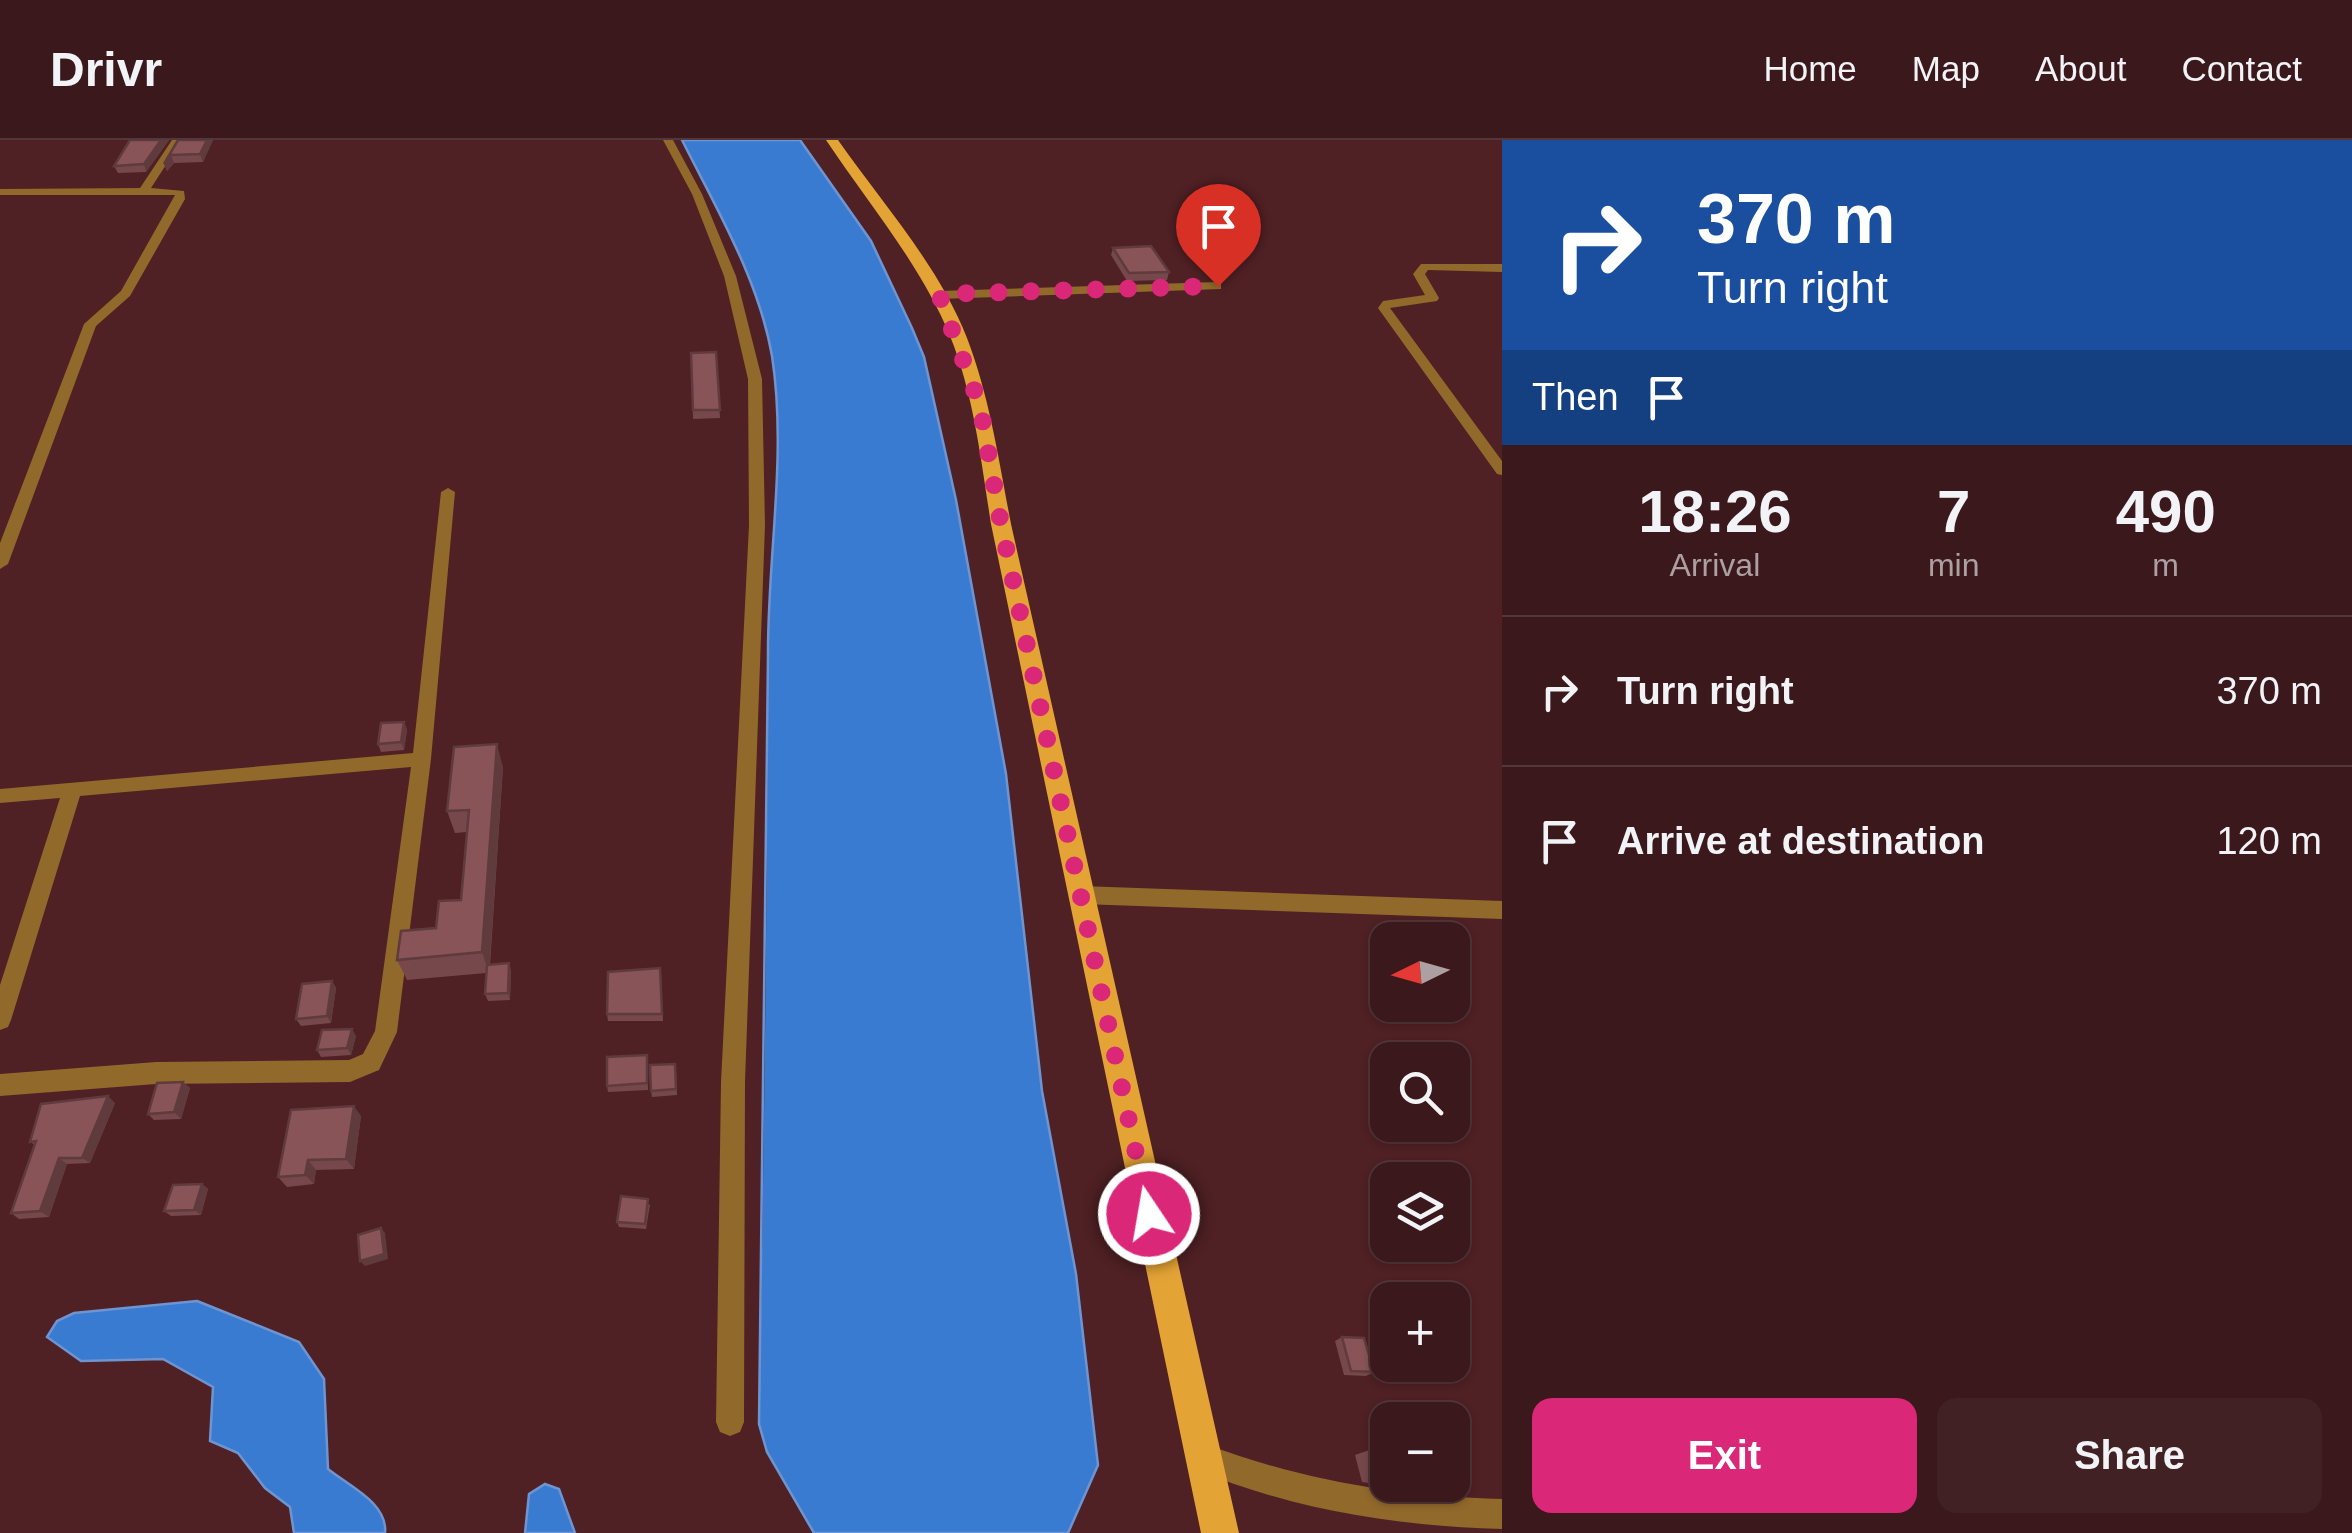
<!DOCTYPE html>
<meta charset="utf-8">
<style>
body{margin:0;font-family:Arial,sans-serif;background:#422124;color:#f1f3f6;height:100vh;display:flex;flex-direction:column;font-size:38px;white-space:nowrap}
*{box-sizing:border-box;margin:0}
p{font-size:32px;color:#aca0a3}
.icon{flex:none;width:55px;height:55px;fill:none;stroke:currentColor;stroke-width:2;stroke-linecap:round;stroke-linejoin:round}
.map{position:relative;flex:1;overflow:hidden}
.sheet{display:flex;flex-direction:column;background:#3b181b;width:850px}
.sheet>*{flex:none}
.hud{background:#1a4fa0;color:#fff;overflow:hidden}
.needle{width:65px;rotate:265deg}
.controls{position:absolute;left:1370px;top:782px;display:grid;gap:20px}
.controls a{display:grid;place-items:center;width:100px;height:100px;border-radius:20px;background:#3b181b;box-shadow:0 2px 8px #0004,0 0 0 2px #54373a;font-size:50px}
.pin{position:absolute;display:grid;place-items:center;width:85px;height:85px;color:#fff;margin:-102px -42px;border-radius:50% 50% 50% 0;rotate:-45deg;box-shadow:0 0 10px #0007}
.pin .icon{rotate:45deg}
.me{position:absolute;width:110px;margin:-55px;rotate:348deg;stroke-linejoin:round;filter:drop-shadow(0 0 8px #0008)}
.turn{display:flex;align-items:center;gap:35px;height:210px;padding:0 30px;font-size:45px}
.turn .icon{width:130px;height:130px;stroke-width:2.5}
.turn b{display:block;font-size:70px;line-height:85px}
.then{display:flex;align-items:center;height:95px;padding:0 30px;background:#0003;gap:20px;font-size:38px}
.eta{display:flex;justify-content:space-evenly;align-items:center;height:170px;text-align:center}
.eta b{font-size:60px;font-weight:800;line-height:70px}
.cta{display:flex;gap:20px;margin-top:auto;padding:20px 30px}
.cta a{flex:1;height:115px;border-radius:20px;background:#db2777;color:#fff;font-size:40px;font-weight:800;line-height:115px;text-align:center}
.cta a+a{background:#422124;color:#f1f3f6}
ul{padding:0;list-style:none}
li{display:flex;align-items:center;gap:30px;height:150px;padding:0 30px;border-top:2px solid #54373a}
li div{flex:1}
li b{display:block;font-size:38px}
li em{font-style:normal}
header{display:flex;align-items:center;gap:60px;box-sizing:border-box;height:140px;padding:0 50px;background:#3b181b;border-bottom:2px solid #54373a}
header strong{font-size:48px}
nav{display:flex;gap:55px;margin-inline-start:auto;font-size:35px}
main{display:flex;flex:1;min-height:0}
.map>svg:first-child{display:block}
</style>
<header>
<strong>Drivr</strong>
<nav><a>Home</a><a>Map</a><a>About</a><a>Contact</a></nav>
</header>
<main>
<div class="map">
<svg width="1502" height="1393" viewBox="0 0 1502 1393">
<rect width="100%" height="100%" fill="#4f2024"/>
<g fill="#387bd1" stroke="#6f94d0" stroke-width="2.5">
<path d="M682 0H800L871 101 912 188 924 217 956 360 1006 634 1042 951 1076 1134 1098 1325 1068 1393H814L767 1312 759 1284C764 1027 767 769 768 511 768 414 787 313 772 216 759 140 716 68 682 0Z"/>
<path d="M197 1161 299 1202 324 1239 328 1329C349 1346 388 1363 385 1393H294L290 1367 265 1348 238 1313 210 1301 213 1247 163 1219 81 1221 47 1197 57 1181 74 1173Z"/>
<polygon points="545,1344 559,1349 575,1393 525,1393 529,1354"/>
</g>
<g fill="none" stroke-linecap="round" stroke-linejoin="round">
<g fill="#91692a" fill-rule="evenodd">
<polygon points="172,0 182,0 151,48 184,51 185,59 130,156 96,186 8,424 0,429 0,403 84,184 121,151 175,55 0,55 0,49 140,48"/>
<polygon points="663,0 673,0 702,54 736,136 762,239 765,385 745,942 744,1282 740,1292 730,1296 720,1292 716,1282 721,942 749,385 748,239 724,136 692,54"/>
<polygon points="1421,124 1502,124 1502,132 1428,130 1425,134 1439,158 1437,161 1390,168 1502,321 1502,335 1497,334 1378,168 1383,161 1425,155 1413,134"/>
<polygon points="1217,142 1221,143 1221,149 939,159 933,155 939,151"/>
<polygon points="448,348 455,352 431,619 397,892 379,930 350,942 156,944 0,956 0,934 156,922 349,920 363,914 375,891 411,627 80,656 11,880 8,887 0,890 0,845 60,658 0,663 0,649 413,613 441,352"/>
<polygon points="1081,746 1502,761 1502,779 1081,764 1074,761 1071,755 1074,749"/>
<path d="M1205 1304C1305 1341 1396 1356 1502 1359V1389C1395 1386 1294 1370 1195 1329L1190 1319 1195 1309Z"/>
</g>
<path fill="#e4a335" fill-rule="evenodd" d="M826 0H838C882 63 939 126 967 198 990 258 999 322 1011 384L1239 1393H1201L991 384C981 321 974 255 950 196 921 125 868 63 826 0Z"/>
</g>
<g fill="#76484b">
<polygon points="130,0 169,0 146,32 118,33 114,26"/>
<polygon points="178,0 213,0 203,22 174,23 167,31 164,24"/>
<polygon points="1113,108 1169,132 1167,140 1127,141 1111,115"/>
<polygon points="716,212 720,278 693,279 691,213"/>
<polygon points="404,582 407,590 404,610 381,612 378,604"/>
<polygon points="503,627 490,825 511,830 510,860 488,861 485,854 486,833 407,840 397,820 436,788 461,760 467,692 455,693 447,671"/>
<polygon points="661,835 663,881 608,881 607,874"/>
<polygon points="332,841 336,848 331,883 301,886 296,879"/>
<polygon points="356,896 351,915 321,917 317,910"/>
<polygon points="647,915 648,950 608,952 607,946"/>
<polygon points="676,930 677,955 652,957 651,951"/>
<polygon points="183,942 190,948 181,979 154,980 148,974"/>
<polygon points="115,963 90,1023 67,1024 49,1077 19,1079 11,1073 35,1005 30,1002"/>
<polygon points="361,976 354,1029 316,1030 314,1044 287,1047 278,1037"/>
<polygon points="202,1044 208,1049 201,1075 171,1076 164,1071"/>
<polygon points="650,1064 646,1089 619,1087 617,1082"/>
<polygon points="1342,1197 1374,1232 1366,1236 1344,1235 1335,1201"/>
<polygon points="1372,1309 1388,1310 1388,1345 1437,1345 1419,1350 1362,1342 1355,1315"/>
</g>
<g fill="#603b3d">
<polygon points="161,0 169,0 146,32 144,24"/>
<polygon points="207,0 213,0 203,22 200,14"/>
<polygon points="171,15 174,23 167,31 164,24"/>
<polygon points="404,582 407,590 404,610 401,602"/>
<polygon points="497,604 503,627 489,833 482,812"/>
<polygon points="509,823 511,830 510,860 508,853"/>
<polygon points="332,841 336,848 331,883 327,876"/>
<polygon points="352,889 356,896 351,915 347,908"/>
<polygon points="183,942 190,948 181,979 174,972"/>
<polygon points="108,956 115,963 90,1023 82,1018"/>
<polygon points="354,966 361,976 354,1029 346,1019"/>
<polygon points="59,1018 67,1024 49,1077 40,1071"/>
<polygon points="308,1020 316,1030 314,1044 305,1035"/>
<polygon points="202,1044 208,1049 201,1075 194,1070"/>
<polygon points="381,1088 385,1093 388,1119 365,1126 360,1121"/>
</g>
<g fill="#895457" stroke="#603b3d" stroke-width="2.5">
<polygon points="130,0 161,0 144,24 114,26"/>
<polygon points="178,0 207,0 200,14 171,15 164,24"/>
<polygon points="1151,106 1169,132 1129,133 1113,108"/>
<polygon points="716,212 720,270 693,270 691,213"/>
<polygon points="404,582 401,602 378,604 381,583"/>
<polygon points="497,604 482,812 397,820 401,791 436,788 439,761 461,760 469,670 447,671 454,607"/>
<polygon points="509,823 508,853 485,854 487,825"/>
<polygon points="660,828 662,874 607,874 608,832"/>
<polygon points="332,841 327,876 296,879 302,844"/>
<polygon points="352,889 347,908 317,910 322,890"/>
<polygon points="647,915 647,943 607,946 607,917"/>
<polygon points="675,924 676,949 651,951 650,925"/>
<polygon points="183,942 174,972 148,974 157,943"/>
<polygon points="108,956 82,1018 59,1018 40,1071 11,1073 36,1001 30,1002 41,964"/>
<polygon points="354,966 346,1019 308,1020 305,1035 278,1037 291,970"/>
<polygon points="202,1044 194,1070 164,1071 173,1045"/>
<polygon points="621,1056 648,1059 645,1084 617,1082"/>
<polygon points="381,1088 384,1114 360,1121 358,1095"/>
<polygon points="1342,1197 1364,1198 1374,1232 1351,1231"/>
<polygon points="1372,1309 1388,1310 1388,1338 1379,1337"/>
</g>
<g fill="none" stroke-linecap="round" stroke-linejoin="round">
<polyline stroke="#db2777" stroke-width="18" stroke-dasharray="0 32.4" points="1149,1074 1001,384 980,266 939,154 1218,146"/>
</g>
</svg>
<div class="controls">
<a><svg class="needle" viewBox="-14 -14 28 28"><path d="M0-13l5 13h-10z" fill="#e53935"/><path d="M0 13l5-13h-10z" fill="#aca0a3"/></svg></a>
<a><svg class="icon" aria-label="search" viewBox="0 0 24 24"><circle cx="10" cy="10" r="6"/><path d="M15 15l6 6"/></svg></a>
<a><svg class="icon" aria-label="layers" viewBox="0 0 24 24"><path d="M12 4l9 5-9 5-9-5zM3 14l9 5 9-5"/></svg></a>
<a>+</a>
<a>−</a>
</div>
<div class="pin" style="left:1218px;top:146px;background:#d93025"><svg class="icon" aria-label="arrive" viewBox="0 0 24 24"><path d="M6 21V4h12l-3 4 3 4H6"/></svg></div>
<svg class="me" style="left:1149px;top:1074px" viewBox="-20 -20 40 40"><circle r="17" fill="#db2777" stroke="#fff" stroke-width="3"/><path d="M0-11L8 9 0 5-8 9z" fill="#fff"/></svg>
</div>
<section class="sheet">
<div class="hud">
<div class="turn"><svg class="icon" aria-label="right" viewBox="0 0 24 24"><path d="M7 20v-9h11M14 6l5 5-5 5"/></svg><div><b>370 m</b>Turn right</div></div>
<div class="then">Then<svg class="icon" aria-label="arrive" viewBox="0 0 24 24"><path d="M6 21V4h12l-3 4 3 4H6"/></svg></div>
</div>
<div class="eta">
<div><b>18:26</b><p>Arrival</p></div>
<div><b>7</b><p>min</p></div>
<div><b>490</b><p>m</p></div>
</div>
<ul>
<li><svg class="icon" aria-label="right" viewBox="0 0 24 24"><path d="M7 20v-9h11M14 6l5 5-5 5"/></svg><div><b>Turn right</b></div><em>370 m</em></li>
<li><svg class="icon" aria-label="arrive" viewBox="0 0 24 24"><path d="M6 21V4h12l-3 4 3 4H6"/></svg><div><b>Arrive at destination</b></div><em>120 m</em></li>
</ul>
<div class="cta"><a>Exit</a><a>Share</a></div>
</section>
</main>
